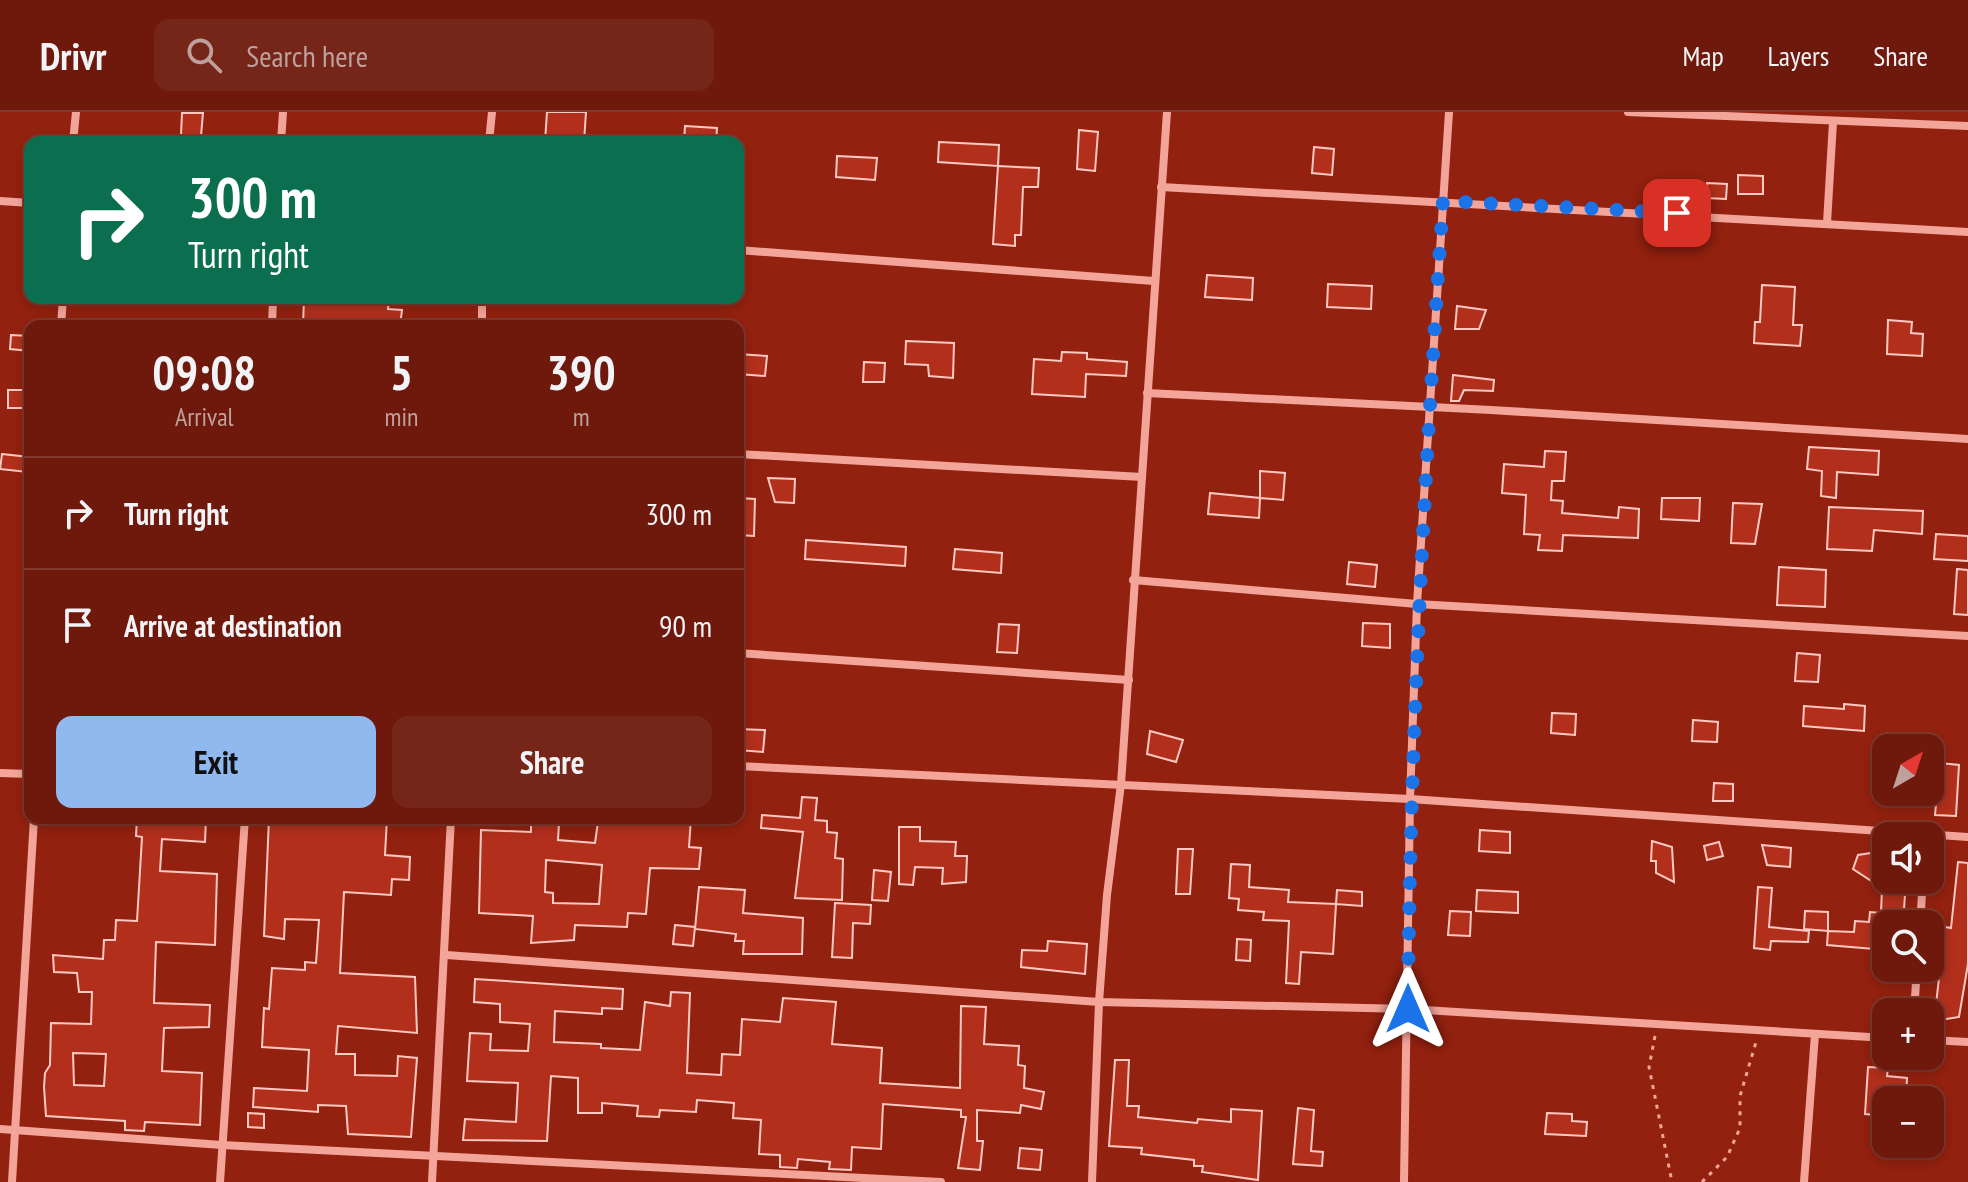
<!DOCTYPE html>
<meta charset="utf-8">
<style>
body{margin:0;font-family:"PT Sans Narrow",sans-serif;background:#762619;color:#f1f3f6;height:100vh;display:flex;flex-direction:column;font-size:30px;white-space:nowrap}
*{box-sizing:border-box;margin:0}
p{font-size:26px;color:#bfa09d}
.icon{flex:none;width:44px;height:44px;fill:none;stroke:currentColor;stroke-width:2;stroke-linecap:round;stroke-linejoin:round}
.map{position:relative;flex:1;overflow:hidden}
.sheet{position:absolute;left:24px;top:208px;width:720px;height:504px;display:flex;flex-direction:column;background:#6e190b;border-radius:16px;box-shadow:0 4px 12px #0003,0 0 0 2px #80382c}
.sheet>*{flex:none}
.banner{position:absolute;left:24px;top:24px;width:720px;height:168px;border-radius:16px;box-shadow:0 4px 12px #0003,0 0 0 2px #80382c;background:#0b6e4f;color:#fff;overflow:hidden}
.needle{width:52px;rotate:39deg}
.tools{position:absolute;left:1872px;top:622px;display:grid;gap:16px}
.tools a{display:grid;place-items:center;width:72px;height:72px;border-radius:16px;background:#6e190b;box-shadow:0 4px 12px #0003,0 0 0 2px #80382c;font-size:40px}
.pin{position:absolute;display:grid;place-items:center;width:68px;height:68px;color:#fff;margin:-34px;border-radius:16px;box-shadow:0 4px 12px #0006}
.me{position:absolute;width:88px;margin:-44px;rotate:0deg;stroke-linejoin:round;filter:drop-shadow(0 0 6px #0008)}
.turn{display:flex;align-items:center;gap:28px;height:168px;padding:0 32px;font-size:36px}
.turn .icon{width:104px;height:104px;stroke-width:2.5}
.turn b{display:block;font-size:56px;line-height:68px}
.eta{display:flex;justify-content:space-evenly;align-items:center;height:136px;text-align:center}
.eta b{font-size:48px;font-weight:600;line-height:56px}
.cta{display:flex;gap:16px;margin-top:auto;padding:16px 32px}
.cta a{flex:1;height:92px;border-radius:16px;background:#90b9f0;color:#111;font-size:32px;font-weight:600;line-height:92px;text-align:center}
.cta a+a{background:#762619;color:#f1f3f6}
ul{padding:0;list-style:none}
li{display:flex;align-items:center;gap:24px;height:112px;padding:0 32px;border-top:2px solid #80382c}
li div{flex:1}
li b{display:block;font-size:30px}
li em{font-style:normal}
header{display:flex;align-items:center;gap:48px;box-sizing:border-box;height:112px;padding:0 40px;background:#6e190b;border-bottom:2px solid #80382c}
header strong{font-size:38px}
nav{display:flex;gap:44px;margin-inline-start:auto;font-size:28px}
.search{width:560px;height:72px;background:#762619;display:flex;align-items:center;gap:20px;box-sizing:border-box;padding:0 28px;border-radius:16px;color:#bfa09d;font-size:30px}
.map>svg:first-child{display:block}
</style>
<header>
<strong>Drivr</strong>
<div class="search"><svg class="icon" aria-label="search" viewBox="0 0 24 24"><circle cx="10" cy="10" r="6"/><path d="M15 15l6 6"/></svg>Search here</div>
<nav><a>Map</a><a>Layers</a><a>Share</a></nav>
</header>
<div class="map">
<svg width="1968" height="1070" viewBox="0 0 1968 1070">
<rect width="100%" height="100%" fill="#93210f"/>
<g fill="#b22f1c" stroke="#fec9c2" stroke-width="2" fill-rule="evenodd">
<polygon points="547,0 586,0 584,30 545,30"/>
<polygon points="182,1 203,1 201,24 181,23"/>
<polygon points="685,14 717,16 716,30 684,30"/>
<polygon points="1079,18 1098,20 1095,59 1077,57"/>
<polygon points="939,30 999,33 998,54 938,50"/>
<polygon points="1314,35 1334,37 1332,63 1312,61"/>
<polygon points="837,44 877,46 875,68 836,65"/>
<polygon points="998,54 1039,56 1038,75 1023,75 1021,123 1015,123 1015,134 993,132"/>
<polygon points="1738,63 1763,64 1763,82 1738,82"/>
<polygon points="1707,71 1727,72 1726,87 1706,86"/>
<polygon points="1207,163 1253,166 1252,188 1205,185"/>
<polygon points="1328,172 1372,174 1371,197 1327,195"/>
<polygon points="1762,173 1795,175 1793,213 1802,213 1800,234 1754,231 1755,210 1760,210"/>
<polygon points="304,186 389,189 388,197 402,198 400,214 303,214"/>
<polygon points="1457,194 1486,198 1479,217 1455,217"/>
<polygon points="1888,208 1912,210 1911,221 1923,222 1922,244 1887,242"/>
<polygon points="11,223 30,224 30,239 10,237"/>
<polygon points="906,229 954,231 953,266 929,264 928,253 905,252"/>
<polygon points="1062,240 1087,241 1087,247 1127,250 1126,264 1086,262 1085,285 1032,282 1034,247 1061,249"/>
<polygon points="738,242 767,244 765,264 738,262"/>
<polygon points="864,250 885,251 884,270 863,270"/>
<polygon points="1453,263 1494,268 1493,279 1464,278 1459,289 1451,289"/>
<rect x="8" y="278" width="22" height="18"/>
<polygon points="1809,335 1879,339 1878,363 1837,360 1836,386 1821,384 1822,359 1807,357"/>
<polygon points="1545,339 1566,340 1564,369 1552,369 1551,388 1563,389 1562,401 1618,406 1619,395 1639,397 1638,426 1563,423 1562,439 1538,438 1540,423 1524,422 1526,383 1502,381 1504,352 1544,355"/>
<polygon points="2,342 29,345 27,360 0,357"/>
<polygon points="1260,359 1285,361 1283,388 1260,386"/>
<polygon points="768,366 795,367 794,391 775,390"/>
<polygon points="1210,381 1260,386 1259,406 1208,402"/>
<polygon points="738,386 755,387 754,424 738,423"/>
<polygon points="1662,386 1700,386 1699,409 1661,407"/>
<polygon points="1733,391 1762,392 1755,432 1731,431"/>
<polygon points="1829,395 1923,399 1922,422 1874,418 1872,439 1827,437"/>
<polygon points="1936,422 1968,424 1968,449 1934,447"/>
<polygon points="806,428 906,435 905,454 805,447"/>
<polygon points="955,437 1002,441 1001,461 953,457"/>
<polygon points="1349,450 1377,453 1375,475 1347,472"/>
<polygon points="1779,455 1826,458 1825,495 1777,493"/>
<polygon points="1957,457 1968,458 1968,503 1954,502"/>
<polygon points="1363,511 1390,512 1390,536 1362,534"/>
<polygon points="999,512 1019,513 1017,541 997,540"/>
<polygon points="1797,541 1820,543 1818,570 1795,569"/>
<polygon points="1844,592 1865,594 1864,619 1803,614 1804,594 1844,597"/>
<polygon points="1552,601 1576,602 1575,623 1551,621"/>
<polygon points="1693,608 1718,610 1717,630 1692,629"/>
<polygon points="738,617 765,618 763,640 738,638"/>
<polygon points="1150,619 1183,628 1176,650 1147,642"/>
<polygon points="1887,621 1901,622 1900,636 1886,636"/>
<polygon points="1940,651 1959,653 1956,704 1935,703"/>
<polygon points="1714,671 1733,672 1733,689 1713,689"/>
<polygon points="802,685 817,686 815,708 827,709 827,720 837,721 835,746 843,747 842,788 795,786 803,720 761,716 762,703 800,706"/>
<path d="M137 706H206L205 730 162 727 160 759 217 762 215 833 156 830 154 891 210 893 209 915 164 916 162 959 202 961 200 1013 145 1010 144 1019 125 1018V1009L46 1004 44 975 45 961 50 953 51 911 91 912 92 880H79L77 861 54 860 53 843 103 847 104 828H115L116 808 137 809 142 725 136 724ZM73 941 106 942 104 974 74 973Z"/>
<polygon points="269,706 387,706 385,743 410,745 409,768 392,767 391,783 344,780 340,861 415,865 417,921 338,914 336,942 355,942 355,963 397,964 398,944 417,946 411,1025 348,1022 346,994 318,993 318,1000 253,995 254,976 307,979 309,938 262,935 264,896 269,897 272,856 305,858 305,850 316,851 319,808 285,807 284,827 264,824"/>
<path d="M617 706H691L689 735 701 736 699 757 650 756 646 802 628 801 627 815 575 813 574 828 531 831 533 804 479 801 481 718 531 720V709L559 711 558 728 595 731 598 710 617 712ZM546 748 602 753 599 792 553 791V781L545 780Z"/>
<polygon points="899,715 920,715 920,729 956,730 955,744 967,744 966,770 942,772 943,756 915,755 913,773 899,772"/>
<polygon points="1480,718 1510,720 1510,741 1479,739"/>
<polygon points="1652,729 1672,735 1674,770 1656,761 1656,749 1651,749"/>
<polygon points="1719,730 1723,744 1707,748 1704,734"/>
<polygon points="1762,733 1791,736 1790,755 1767,753"/>
<polygon points="1178,737 1193,737 1190,782 1176,782"/>
<polygon points="1884,739 1886,768 1906,768 1903,812 1886,812 1886,838 1827,833 1828,819 1854,820 1855,809 1869,810 1870,800 1881,801 1882,776 1853,757 1858,743"/>
<polygon points="1958,750 1968,751 1968,852 1959,905 1934,909 1945,815 1951,816"/>
<polygon points="1231,752 1250,753 1249,775 1289,778 1288,790 1336,792 1337,778 1362,780 1362,794 1336,792 1333,842 1301,840 1299,872 1286,871 1289,809 1263,808 1264,800 1238,798 1239,787 1229,786"/>
<polygon points="874,758 891,760 888,789 872,788"/>
<polygon points="699,775 745,778 743,801 803,806 802,842 743,842 744,829 735,829 736,822 695,817"/>
<polygon points="1758,775 1772,776 1769,815 1809,819 1808,830 1771,829 1770,838 1754,836"/>
<polygon points="1477,778 1518,780 1518,801 1476,799"/>
<polygon points="835,791 871,793 870,812 853,811 852,846 832,845"/>
<polygon points="1450,799 1471,800 1470,824 1448,823"/>
<polygon points="1805,799 1828,800 1828,819 1804,817"/>
<polygon points="675,813 695,815 693,834 673,832"/>
<polygon points="1237,827 1251,828 1250,849 1236,848"/>
<polygon points="1048,829 1087,832 1085,862 1021,855 1022,838 1047,839"/>
<polygon points="475,867 623,877 622,897 602,896 602,902 555,899 554,930 601,932 601,936 640,938 645,890 670,894 671,880 690,881 687,961 721,963 722,942 740,943 742,907 780,910 783,886 836,890 832,932 882,936 880,971 960,976 961,894 986,895 984,932 1019,934 1018,953 1025,954 1024,976 1044,980 1041,997 1021,993 1020,1001 977,998 977,1029 983,1029 980,1058 958,1056 966,1005 961,1005 961,998 883,992 881,1037 852,1035 851,1058 829,1057 830,1050 798,1047 797,1056 780,1055 780,1043 759,1042 761,1008 733,1006 734,991 697,988 696,1000 660,998 659,1005 637,1004 638,994 602,991 602,1001 578,1001 578,966 551,964 547,1029 463,1028 465,1007 516,1010 518,971 467,969 470,921 491,922 490,938 528,939 530,912 500,910 500,892 474,890"/>
<polygon points="1115,948 1129,948 1127,994 1139,994 1138,1005 1197,1011 1198,1007 1231,1010 1231,997 1262,999 1258,1068 1202,1060 1203,1054 1194,1054 1194,1048 1141,1042 1142,1036 1109,1034"/>
<polygon points="1868,955 1888,956 1887,964 1907,966 1906,988 1886,988 1886,1004 1865,1002"/>
<polygon points="1298,996 1314,998 1311,1039 1323,1040 1322,1054 1293,1052"/>
<polygon points="248,1001 264,1002 264,1016 248,1015"/>
<polygon points="1547,1001 1572,1002 1572,1009 1587,1010 1586,1024 1545,1022"/>
<polygon points="1020,1036 1042,1038 1040,1058 1018,1056"/>
</g>
<g fill="none" stroke-linecap="round" stroke-linejoin="round">
<g stroke="#f4a59a" stroke-width="3" stroke-dasharray="4 6" stroke-linecap="butt">
<polyline points="1655,924 1649,955 1672,1070"/>
<polyline points="1702,1070 1727,1045 1740,1016 1740,984 1756,930"/>
</g>
<g stroke="#f4a59a" stroke-width="8">
<polyline points="1628,0 1968,14"/>
<polyline points="73,30 76,0"/>
<polyline points="281,30 283,0"/>
<polyline points="489,30 492,0"/>
<polyline points="1161,75 1968,120"/>
<polyline points="0,89 30,91"/>
<polyline points="1827,111 1833,10"/>
<polyline points="738,138 1154,169"/>
<polyline points="61,214 63,186"/>
<polyline points="272,214 273,186"/>
<polyline points="482,214 482,186"/>
<polyline points="1147,281 1491,298 1968,327"/>
<polyline points="738,342 1142,365"/>
<polyline points="1133,468 1417,492 1968,524"/>
<polyline points="738,541 1129,568"/>
<polyline points="738,654 1410,687 1968,725"/>
<polyline points="0,661 30,662"/>
<polyline points="1920,812 1923,768"/>
<polyline points="446,843 1099,890 1408,897 1886,926"/>
<polyline points="1914,900 1917,856"/>
<polyline points="1930,928 1968,930"/>
<polyline points="0,1017 222,1033 941,1070"/>
<polyline points="12,1070 34,706"/>
<polyline points="220,1070 245,706"/>
<polyline points="432,1070 451,706"/>
<polyline points="1092,1070 1099,890 1107,783 1121,672 1167,0"/>
<polyline points="1404,1070 1410,687 1417,492 1449,0"/>
<polyline points="1804,1070 1815,922"/>
</g>
</g>
<g fill="none" stroke-linecap="round" stroke-linejoin="round">
<path stroke="#1a73e8" stroke-width="14" stroke-dasharray="0 25.2" d="M1408 897C1410 626 1425 358 1443 89L1677 101"/>
</g>
</svg>
<div class="tools">
<a><svg class="needle" viewBox="-14 -14 28 28"><path d="M0-13l5 13h-10z" fill="#e53935"/><path d="M0 13l5-13h-10z" fill="#bfa09d"/></svg></a>
<a><svg class="icon" aria-label="sound" viewBox="0 0 24 24"><path d="M4 9h4l5-4v14l-5-4H4zM17 9q2 3 0 6"/></svg></a>
<a><svg class="icon" aria-label="search" viewBox="0 0 24 24"><circle cx="10" cy="10" r="6"/><path d="M15 15l6 6"/></svg></a>
<a>+</a>
<a>−</a>
</div>
<div class="pin" style="left:1677px;top:101px;background:#d93025"><svg class="icon" aria-label="arrive" viewBox="0 0 24 24"><path d="M6 21V4h12l-3 4 3 4H6"/></svg></div>
<svg class="me" style="left:1408px;top:897px" viewBox="-20 -20 40 40"><path d="M0-17L14 15 0 8-14 15z" fill="#1a73e8" stroke="#fff" stroke-width="4"/></svg>
<div class="banner">
<div class="turn"><svg class="icon" aria-label="right" viewBox="0 0 24 24"><path d="M7 20v-9h11M14 6l5 5-5 5"/></svg><div><b>300 m</b>Turn right</div></div>
</div>
<section class="sheet">
<div class="eta">
<div><b>09:08</b><p>Arrival</p></div>
<div><b>5</b><p>min</p></div>
<div><b>390</b><p>m</p></div>
</div>
<ul>
<li><svg class="icon" aria-label="right" viewBox="0 0 24 24"><path d="M7 20v-9h11M14 6l5 5-5 5"/></svg><div><b>Turn right</b></div><em>300 m</em></li>
<li><svg class="icon" aria-label="arrive" viewBox="0 0 24 24"><path d="M6 21V4h12l-3 4 3 4H6"/></svg><div><b>Arrive at destination</b></div><em>90 m</em></li>
</ul>
<div class="cta"><a>Exit</a><a>Share</a></div>
</section>
</div>
